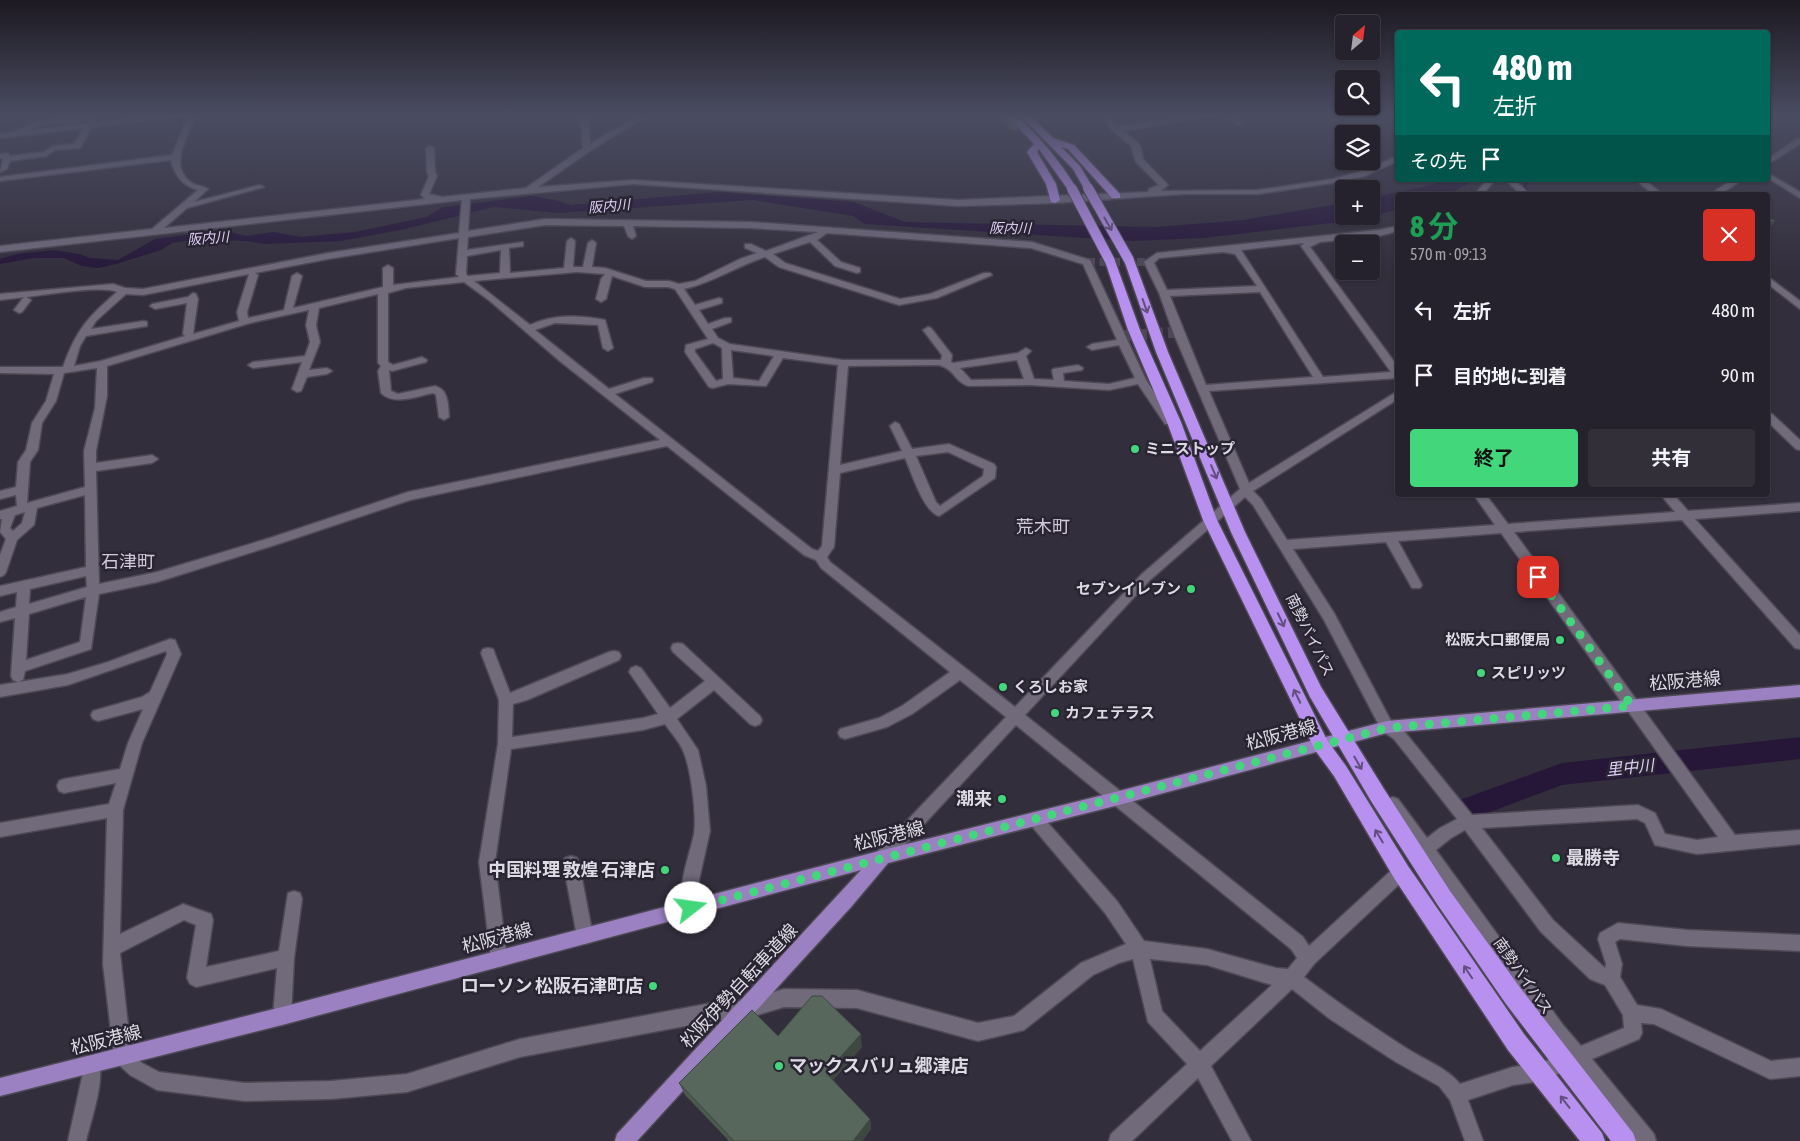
<!DOCTYPE html>
<html lang="ja">
<meta charset="utf-8">
<style>
body{margin:0;font-family:"Asap Condensed","Noto Sans JP",sans-serif;background:#322f39;color:#f1f3f6;height:100vh;display:flex;flex-direction:column;font-size:19px;white-space:nowrap}
*{box-sizing:border-box;margin:0}
p{font-size:16px;color:#a4a4aa}
.icon{flex:none;width:28px;height:28px;fill:none;stroke:currentColor;stroke-width:2;stroke-linecap:round;stroke-linejoin:round}
.map{position:relative;flex:1;overflow:hidden}
.panel{position:absolute;left:1395px;top:192px;width:375px;height:305px;display:flex;flex-direction:column;background:#26222d;border-radius:5px;box-shadow:0 1px 4px #0004,0 0 0 1px #423f49}
.panel>*{flex:none}
.banner{position:absolute;left:1395px;top:30px;width:375px;height:152px;border-radius:5px;box-shadow:0 1px 4px #0004,0 0 0 1px #423f49;background:#00695c;color:#fff;overflow:hidden}
.needle{width:32px;rotate:28deg}
.tools{position:absolute;left:1335px;top:15px;display:grid;gap:10px}
.tools a{display:grid;place-items:center;width:45px;height:45px;border-radius:5px;background:#26222d;box-shadow:0 1px 4px #0004,0 0 0 1px #423f49;font-size:25px}
.pin{position:absolute;display:grid;place-items:center;width:42px;height:42px;color:#fff;margin:-21px;border-radius:10px;box-shadow:0 2px 8px #0006}
.me{position:absolute;width:55px;margin:-28px;rotate:75deg;stroke-linejoin:round;filter:drop-shadow(0 0 4px #0008)}
.turn{display:flex;align-items:center;gap:18px;height:105px;padding:0 15px;font-size:22px}
.turn .icon{width:65px;height:65px;stroke-width:2.5}
.turn b{display:block;font-size:35px;line-height:42px}
.then{display:flex;align-items:center;height:48px;padding:0 15px;background:#0003;gap:10px;font-size:19px}
.round{display:grid;place-items:center;flex:none;width:52px;height:52px;border-radius:5px;background:#322f39}
.summary{display:flex;align-items:center;justify-content:space-between;height:85px;padding:0 15px}
h1{font-size:30px;font-weight:700;line-height:38px;color:#1e9e55}
.action{display:flex;gap:10px;margin-top:auto;padding:10px 15px}
.action a{flex:1;height:58px;border-radius:5px;background:#43d77b;color:#111;font-size:20px;font-weight:700;line-height:58px;text-align:center}
.action a+a{background:#322f39;color:#f1f3f6}
ul{padding:0;list-style:none}
li{display:flex;align-items:center;gap:15px;height:65px;padding:0 15px}
li div{flex:1}
li b{display:block;font-size:19px}
li em{font-style:normal}
.map>svg:first-child{display:block}
</style>
<div class="map">
<svg width="1800" height="1141" viewBox="0 0 1800 1141">
<rect width="100%" height="100%" fill="#332e3c"/>
<g fill="#261739">
<polygon points="1435,180 1475,180 1447,195 1398,195 1397,210 1371,216 1371,198 1435,184"/>
<polygon points="718,192 854,202 905,222 1156,227 1243,220 1344,203 1344,216 1369,216 1348,221 1204,238 1133,241 865,224 853,216 753,200 558,213 494,207 405,229 341,241 265,244 247,241 196,239 172,243 161,250 116,264 98,268 82,266 64,258 34,258 0,264 0,259 17,254 54,250 79,254 90,258 118,260 155,239 218,231 227,231 246,236 273,232 301,237 355,232 426,217 443,207 533,196 559,201 571,205"/>
</g>
<g fill="none" stroke-linecap="round" stroke-linejoin="round">
<polyline stroke="#261739" stroke-width="2.5" points="1527,191 1525,185 1532,180"/>
<polygon fill="#261739" fill-rule="evenodd" points="1800,737 1800,759 1562,785 1466,821 1457,817 1453,809 1457,801 1562,763"/>
<polyline stroke="#4d4855" stroke-width="8" stroke-dasharray="8 4.5" stroke-linecap="butt" points="1087,262 1149,262"/>
<polyline stroke="#4d4855" stroke-width="11" stroke-dasharray="11 5" stroke-linecap="butt" points="1120,336 1178,332"/>
<g stroke="#4e4955" stroke-width="3">
<g id="minor">
<path d="M168 114H197C188 135 166 169 194 184 199 186 204 186 208 189L194 202 260 185 264 187 187 208 164 228 425 199 421 195 429 176 427 172 426 148 430 146 434 148 435 172 437 176 429 194 442 197 526 188 583 148 580 114H588L590 144 641 114H650L590 151 538 187 633 180 958 200 1148 192 1149 189 1159 185 1136 162 1131 146 1110 128 1100 114H1108L1118 127 1202 114H1221L1123 131 1137 142 1141 148 1143 159 1168 185 1161 191 1258 190 1333 179 1359 172 1398 156V161L1365 176 1333 183 1258 194H1184L1055 203 958 206 633 184 470 199 468 231 545 219 750 222 1032 242 1090 260 1146 380 1172 419 1178 420 1179 422 1178 424H1165L1138 384 1109 390 1030 385 969 386C954 382 956 370 939 365L848 366 840 465 902 451 890 426 895 422 899 424 912 449 949 444 994 464 996 467 995 478 939 516C923 511 912 473 905 458L840 473 834 547 827 557 830 562 1015 707 1142 574 1240 489 1173 332 1159 293 1144 262 1157 253 1379 230 1398 226V231L1379 236 1320 242 1310 247 1398 367V378L1209 391 1249 483 1398 391V399L1253 491 1261 499 1287 540 1495 525 1474 495H1486L1508 524 1675 512 1661 495H1674L1688 511 1800 503V511L1695 519 1800 635V649L1795 648 1682 520 1514 532 1735 835 1800 830V844L1697 854 1655 845 1645 823 1637 819 1482 828 1553 920 1605 968 1606 964 1598 939 1600 933 1618 923 1687 930 1800 935V951L1687 946 1620 939 1615 942 1622 964 1620 977 1637 1005 1661 1009 1771 1061 1800 1058V1076L1770 1079 1654 1024 1641 1023 1642 1033 1639 1039 1592 1059 1654 1134 1656 1141H1635L1575 1067 1541 1081 1513 1085 1468 1100 1483 1141H1465L1450 1100 1439 1086 1396 1062 1330 1019 1292 989 1211 1066 1251 1141H1232L1198 1078 1132 1141H1109L1111 1134 1187 1064 1148 1022 1133 959 1119 963 1093 975 1024 1030 978 1041 857 1008 784 1007 744 1019 717 1020 520 1057 407 1092 331 1099 245 1101 157 1090 130 1075 117 1063 114 1057 103 964 107 818 0 837V823L109 804 116 783 64 793 59 791 57 786 59 781 64 779 120 769 128 743 143 709 98 721 93 719 91 715 93 711 142 697 150 692 167 654 166 651 68 685 0 697V685L68 674 108 662 170 639 175 640 181 654 142 743 123 810 120 934 183 904 211 914 213 920 206 967 279 951 288 893 294 891 300 893 302 899 294 958 291 1016 288 1022 282 1025 276 1022 273 1016 277 968 196 987 190 984 187 978 196 925 184 920 120 953 131 1053 142 1063 159 1072 245 1083 331 1081 407 1074 520 1039 717 1002 744 1001 784 989 857 990 978 1023 1014 1016 1081 963 1126 944 1105 913 1030 824 1027 819 1030 814 1035 812 1040 814 1117 901 1144 941 1207 949 1276 968 1288 969 1297 958 1291 949 1016 725 889 862 883 864 877 862 875 857 877 852 1006 717 960 680 912 714 887 727 845 739 840 737 838 733 840 729 879 718 902 706 950 672 821 568 816 560 804 555 667 446 410 500 278 544 157 582 99 594 91 649 25 671 23 680 18 682 13 680 11 676 15 618 0 622V612L16 607 17 592 0 596V586L86 567 85 495 37 508 34 525 17 540 6 572 4 575 0 577V555L6 539 0 532 2 519H0V511L17 506 16 495 0 499V491L16 487 18 462 26 450 32 423 46 401 54 374 0 373V367H63C76 330 88 317 117 292 100 285 47 295 26 297L31 300 22 312 19 313 14 310 23 298 25 297 0 300V294L113 284 125 288 143 289 328 253 459 233 462 200 0 252V246L152 229 198 190C183 186 174 175 171 160L0 181V177L172 155 188 116 92 127 80 148 55 150 46 156 10 161 7 169 0 172 3 159 0 158V154L8 153 10 156 44 152 53 146 74 144 84 128 0 138V134L14 132 38 121 90 116 96 118 95 123ZM89 120 87 124 29 130 40 125ZM545 225 624 226 628 236 632 239 636 236 633 226 750 228 818 232 766 251 751 244H745V248L757 253 740 259 695 281 679 284 669 281H646L605 268 592 267 596 243 592 240 588 243 583 267H573L575 241 571 238 567 241 564 268 510 273 509 248 523 246V242L467 250 468 237ZM827 233 1031 248 1083 264 1117 340 1092 344 1087 347 1092 350 1119 345 1135 378 1109 384 1064 381 1063 373 1082 370 1083 368 1078 365 1053 369 1052 371 1054 380 1034 379 1026 356 1031 351 1026 348 1018 353 953 363 951 362 952 355 931 328 928 327 923 330 942 355 941 360H843L730 344 718 338 712 329 731 322V318H725L708 324 699 310 722 303V299L719 298 695 305 684 289C712 283 737 266 765 257L779 267 899 305 937 298 992 275 990 273H984L930 294 900 299 785 263 773 254 810 242 835 266 857 273 860 272V268L841 262 817 240ZM459 238 456 274 459 277 393 285V268L388 265 383 268V287L293 308 302 276 297 273 292 276 284 310 248 318 247 312 258 275 255 273 328 259ZM1304 243 1301 246 1391 372 1323 377 1241 250ZM501 250 500 273 468 276 466 274 467 256ZM1223 252 1235 254 1257 286 1167 290 1154 263 1159 258ZM577 272 605 274 601 279 596 299 601 302 606 299 612 276 645 287H668L675 289 708 339 686 345 685 352 709 387 713 388 728 384 766 386 783 358 838 365 822 546 818 551 812 549 615 394 652 382 653 380 652 378H644L609 389 535 330 555 323 598 325 603 348 608 351 613 348 605 320C582 315 552 314 530 325L474 281ZM249 274 237 312 239 321 193 334 198 299 196 294 193 293 188 297 152 304 150 306 155 309 187 303 183 334 185 336 101 361 74 366 80 346 86 336 147 326V322L144 321 91 329 96 321 126 294 143 295ZM464 282 490 301 561 362 660 440 408 492 270 538 157 572 99 584 96 471 152 463 158 459 152 455 96 463V451L107 396V366L250 323 309 310 306 325 310 342 305 356 253 362 248 365 253 368 302 362 292 389 297 392 301 391 307 377 327 374 332 371 327 368 309 370 320 342 316 325 319 308 378 294V363L381 366 378 371 381 393C394 406 417 396 433 393L436 395 439 417 444 420 449 417C448 405 449 390 435 386L398 394 391 391 389 370 392 371 426 362 427 360 422 357 393 365 388 362V293L406 288ZM1260 292 1313 377 1206 385 1170 296ZM713 343 722 348 723 379 716 381 695 352V349ZM731 350 774 356 759 381 733 378ZM1017 360 1024 379 971 380 960 368ZM97 368 95 408 84 451 85 487 27 503 30 462 38 450 42 423 56 401 64 373ZM948 452 984 469 983 476 940 506 936 502 916 456ZM1245 497 1253 505 1324 620 1382 731 1394 739 1457 819 1440 828 1427 838 1398 799 1393 797 1384 800 1381 805 1384 810 1390 812 1564 1053 1541 1063 1513 1067 1460 1084C1446 1067 1424 1060 1406 1048 1370 1025 1337 1002 1304 977L1314 964 1407 877 1409 872 1407 867 1401 865 1395 867 1309 946 1303 937 1025 715 1150 580ZM25 512 22 523 13 531 10 528 15 515ZM1501 533 1718 837 1697 840 1665 834 1655 813 1638 805 1472 815 1404 731 1392 723 1334 613 1293 549 1386 542 1412 588H1420L1422 585 1398 541ZM86 576 87 587 29 604 30 589ZM86 597 80 642 26 660 29 614ZM1465 830 1541 932 1590 979 1605 985 1623 1015 1624 1028 1581 1046 1563 1025 1436 850 1451 838ZM1150 959 1207 965 1272 985 1200 1051 1162 1011Z"/>
<polygon points="997,114 1005,114 1017,125 1017,129 1011,129"/>
<polygon points="1224,114 1233,114 1244,123 1237,125"/>
<polygon points="1797,139 1800,139 1800,144 1768,164 1768,159"/>
<polygon points="1768,173 1800,192 1800,198 1768,178"/>
<polygon points="1487,180 1495,180 1482,195 1474,195"/>
<polygon points="1506,180 1515,180 1530,195 1521,195"/>
<polygon points="1636,180 1645,180 1663,195 1654,195"/>
<polygon points="1732,180 1742,180 1719,195 1709,195"/>
<polygon points="1768,277 1800,301 1800,309 1768,284"/>
<polygon points="1768,413 1772,414 1800,440 1800,450 1796,449 1768,422"/>
<path d="M678 643 683 644 760 716 762 720 760 724 755 726 750 724 714 690 677 719 698 750 706 786 710 831 699 880V908L697 914 691 916 685 914C675 890 689 858 694 834 697 816 691 770 684 753 681 743 671 733 665 724L643 730 511 749 495 862 507 959 505 965 499 967 493 965 491 959 479 862 498 744 499 700 481 653 483 649 488 648 493 649 510 693 609 652 614 651 619 652 621 656 619 660 527 700 513 704 512 737 643 718 658 714 629 672 631 668 636 666 641 668 670 708 705 681 673 652 671 648 673 644Z"/>
<polygon points="571,856 577,858 579,863 593,936 591,942 585,944 579,942 577,936 563,863 565,858"/>
<path d="M92 1056 98 1059C106 1078 91 1120 86 1141H68L86 1059Z"/>
</g>
</g>
<g stroke="#4e4955" stroke-width="3">
<polygon id="major" points="1800,685 1800,697 1387,733 1119,805 888,863 851,907 637,1141 615,1141 617,1134 861,870 282,1025 0,1096 0,1078 282,1007 883,850 1119,791 1387,721"/>
</g>
<g stroke="#4e4955" stroke-width="3">
<g id="highway">
<path d="M1006 114H1015C1040 137 1059 160 1077 189L1075 191H1069L1039 149 1037 152 1056 184 1060 200 1055 203 1051 202 1046 184 1027 152 1034 144Z"/>
<polygon points="1019,114 1028,114 1053,138 1074,145 1120,194 1120,198 1112,198 1068,149 1061,147 1080,166 1093,188 1088,191 1085,190 1073,169"/>
<polygon points="1129,257 1134,260 1168,352 1245,532 1321,687 1384,789 1450,891 1521,989 1633,1133 1636,1141 1611,1141 1506,1004 1437,904 1371,801 1310,697 1231,532 1156,352 1124,260"/>
<polygon points="1110,258 1115,261 1140,330 1181,422 1217,520 1327,740 1346,766 1408,866 1524,1034 1602,1133 1605,1141 1580,1141 1508,1050 1394,878 1334,776 1315,750 1203,520 1167,422 1128,330 1105,261"/>
</g>
</g>
<use href="#minor" fill="#706a7b" fill-rule="evenodd"/>
<use href="#major" fill="#9b81c1" fill-rule="evenodd"/>
<use href="#highway" fill="#b790f0" fill-rule="evenodd"/>
<g stroke="#4e4955" stroke-width="12" stroke-linecap="butt">
<g id="highway-bridge">
<polyline points="1088,188 1129,260"/>
<polyline points="1072,189 1110,261"/>
</g>
</g>
<use href="#highway-bridge" stroke="#b790f0" stroke-width="10"/>
</g>
<polygon fill="#4c594e" points="778,1036 862,1047 833,1080 870,1119 871,1129 862,1141 729,1141 685,1095 679,1083"/>
<g fill="#3e4840">
<polygon points="1775,221 1769,230 1768,230 1768,223"/>
<polygon points="861,1034 862,1047 828,1085 826,1073"/>
<polygon points="870,1119 871,1129 862,1141 853,1141"/>
</g>
<g fill="#58675b" stroke="#3e4840">
<polygon points="1768,217 1775,221 1768,223"/>
<polygon points="812,996 822,996 861,1034 826,1073 870,1119 853,1141 734,1141 679,1083 752,1010 778,1036"/>
</g>
<defs><path id="oneway-shaft" d="M-6 0H5M1.5-3L5.5 0L1.5 3" fill="none" stroke-width="1.6" stroke-linecap="round" stroke-linejoin="round" transform="scale(1.25)"/></defs>
<g stroke="#624f7e">
<use href="#oneway-shaft" transform="translate(1108 224) rotate(60)"/>
<use href="#oneway-shaft" transform="translate(1145 306) rotate(71)"/>
<use href="#oneway-shaft" transform="translate(1214 472) rotate(67)"/>
<use href="#oneway-shaft" transform="translate(1281 620) rotate(65)"/>
<use href="#oneway-shaft" transform="translate(1297 696) rotate(-116)"/>
<use href="#oneway-shaft" transform="translate(1358 763) rotate(60)"/>
<use href="#oneway-shaft" transform="translate(1379 836) rotate(-121)"/>
<use href="#oneway-shaft" transform="translate(1468 972) rotate(-124)"/>
<use href="#oneway-shaft" transform="translate(1565 1102) rotate(-128)"/>
</g>
<linearGradient id="sky" x2="0" y2="1"><stop stop-color="#1c1921"/><stop offset="0.42" stop-color="#4a4c61"/><stop offset="1" stop-color="#4a4c61" stop-opacity="0"/></linearGradient>
<rect width="1800" height="274" fill="url(#sky)"/>
<g fill="none" stroke-linecap="round" stroke-linejoin="round">
<polyline stroke="#43d77b" stroke-width="9" stroke-dasharray="0 16.2" points="691,908 1387,728 1632,706 1538,577"/>
</g>
<g fill="#43d77b" stroke="#292432" stroke-width="2">
<circle cx="1135" cy="449" r="5"/>
<circle cx="1191" cy="589" r="5"/>
<circle cx="1560" cy="640" r="5"/>
<circle cx="1481" cy="673" r="5"/>
<circle cx="1003" cy="687" r="5"/>
<circle cx="1055" cy="713" r="5"/>
<circle cx="1002" cy="799" r="5"/>
<circle cx="1556" cy="858" r="5"/>
<circle cx="665" cy="870" r="5"/>
<circle cx="653" cy="986" r="5"/>
<circle cx="779" cy="1066" r="5"/>
</g>
<g text-anchor="middle" stroke-width="5" stroke-linejoin="round" paint-order="stroke">
<g font-size="14" font-style="italic" fill="#decff7" stroke="#292432">
<text transform="translate(609 206) rotate(-5)" y="5">阪内川</text>
<text transform="translate(1010 228) rotate(1)" y="5">阪内川</text>
<text transform="translate(208 238) rotate(-4)" y="5">阪内川</text>
</g>
<g font-size="15" font-weight="bold" fill="#dedae4" stroke="#292432" text-anchor="start">
<text x="1145" y="454">ミニストップ</text>
<text x="1181" y="594" text-anchor="end">セブンイレブン</text>
<text x="1550" y="645" text-anchor="end">松阪大口郵便局</text>
<text x="1491" y="678">スピリッツ</text>
<text x="1013" y="692">くろしお家</text>
<text x="1065" y="718">カフェテラス</text>
</g>
<g font-size="15" fill="#dedae4" stroke="#292432">
<text transform="translate(1310 635) rotate(64)" y="5">南勢バイパス</text>
<text transform="translate(1523 976) rotate(55)" y="5">南勢バイパス</text>
</g>
<g font-size="16" font-style="italic" fill="#decff7" stroke="#292432">
<text transform="translate(1630 767) rotate(-6)" y="6">里中川</text>
</g>
<g font-size="18" fill="#d0c9dc" stroke="#292432">
<text x="1043" y="533">荒木町</text>
<text x="128" y="568">石津町</text>
</g>
<g font-size="18" fill="#dedae4" stroke="#292432">
<text transform="translate(1685 681) rotate(-5)" y="6">松阪港線</text>
<text transform="translate(1281 735) rotate(-15)" y="6">松阪港線</text>
<text transform="translate(889 836) rotate(-14)" y="6">松阪港線</text>
<text transform="translate(497 938) rotate(-15)" y="6">松阪港線</text>
<text transform="translate(739 986) rotate(-47)" y="6">松阪伊勢自転車道線</text>
<text transform="translate(106 1040) rotate(-14)" y="6">松阪港線</text>
</g>
<g font-size="18" font-weight="bold" fill="#dedae4" stroke="#292432" text-anchor="end">
<text x="992" y="805">潮来</text>
<text x="1566" y="864" text-anchor="start">最勝寺</text>
<text x="655" y="876">中国料理 敦煌 石津店</text>
<text x="643" y="992">ローソン 松阪石津町店</text>
<text x="789" y="1072" text-anchor="start">マックスバリュ郷津店</text>
</g>
</g>
</svg>
<div class="tools">
<a><svg class="needle" viewBox="-14 -14 28 28"><path d="M0-13l5 13h-10z" fill="#e53935"/><path d="M0 13l5-13h-10z" fill="#a4a4aa"/></svg></a>
<a><svg class="icon" aria-label="search" viewBox="0 0 24 24"><circle cx="10" cy="10" r="6"/><path d="M15 15l6 6"/></svg></a>
<a><svg class="icon" aria-label="layers" viewBox="0 0 24 24"><path d="M12 4l9 5-9 5-9-5zM3 14l9 5 9-5"/></svg></a>
<a>+</a>
<a>−</a>
</div>
<div class="pin" style="left:1538px;top:577px;background:#d93025"><svg class="icon" aria-label="arrive" viewBox="0 0 24 24"><path d="M6 21V4h12l-3 4 3 4H6"/></svg></div>
<svg class="me" style="left:691px;top:908px" viewBox="-20 -20 40 40"><circle r="19" fill="#fff"/><path d="M0-13L10 11 0 6-10 11z" fill="#43d77b"/></svg>
<div class="banner">
<div class="turn"><svg class="icon" aria-label="left" viewBox="0 0 24 24"><path d="M17 20v-9H6M10 6l-5 5 5 5"/></svg><div><b>480 m</b>左折</div></div>
<div class="then">その先<svg class="icon" aria-label="arrive" viewBox="0 0 24 24"><path d="M6 21V4h12l-3 4 3 4H6"/></svg></div>
</div>
<section class="panel">
<div class="summary"><div><h1>8 分</h1><p>570 m · 09:13</p></div><a class="round" style="background:#d93025;color:#fff"><svg class="icon" aria-label="close" viewBox="0 0 24 24"><path d="M6 6l12 12M18 6L6 18"/></svg></a></div>
<ul>
<li><svg class="icon" aria-label="left" viewBox="0 0 24 24"><path d="M17 20v-9H6M10 6l-5 5 5 5"/></svg><div><b>左折</b></div><em>480 m</em></li>
<li><svg class="icon" aria-label="arrive" viewBox="0 0 24 24"><path d="M6 21V4h12l-3 4 3 4H6"/></svg><div><b>目的地に到着</b></div><em>90 m</em></li>
</ul>
<div class="action"><a>終了</a><a>共有</a></div>
</section>
</div>
